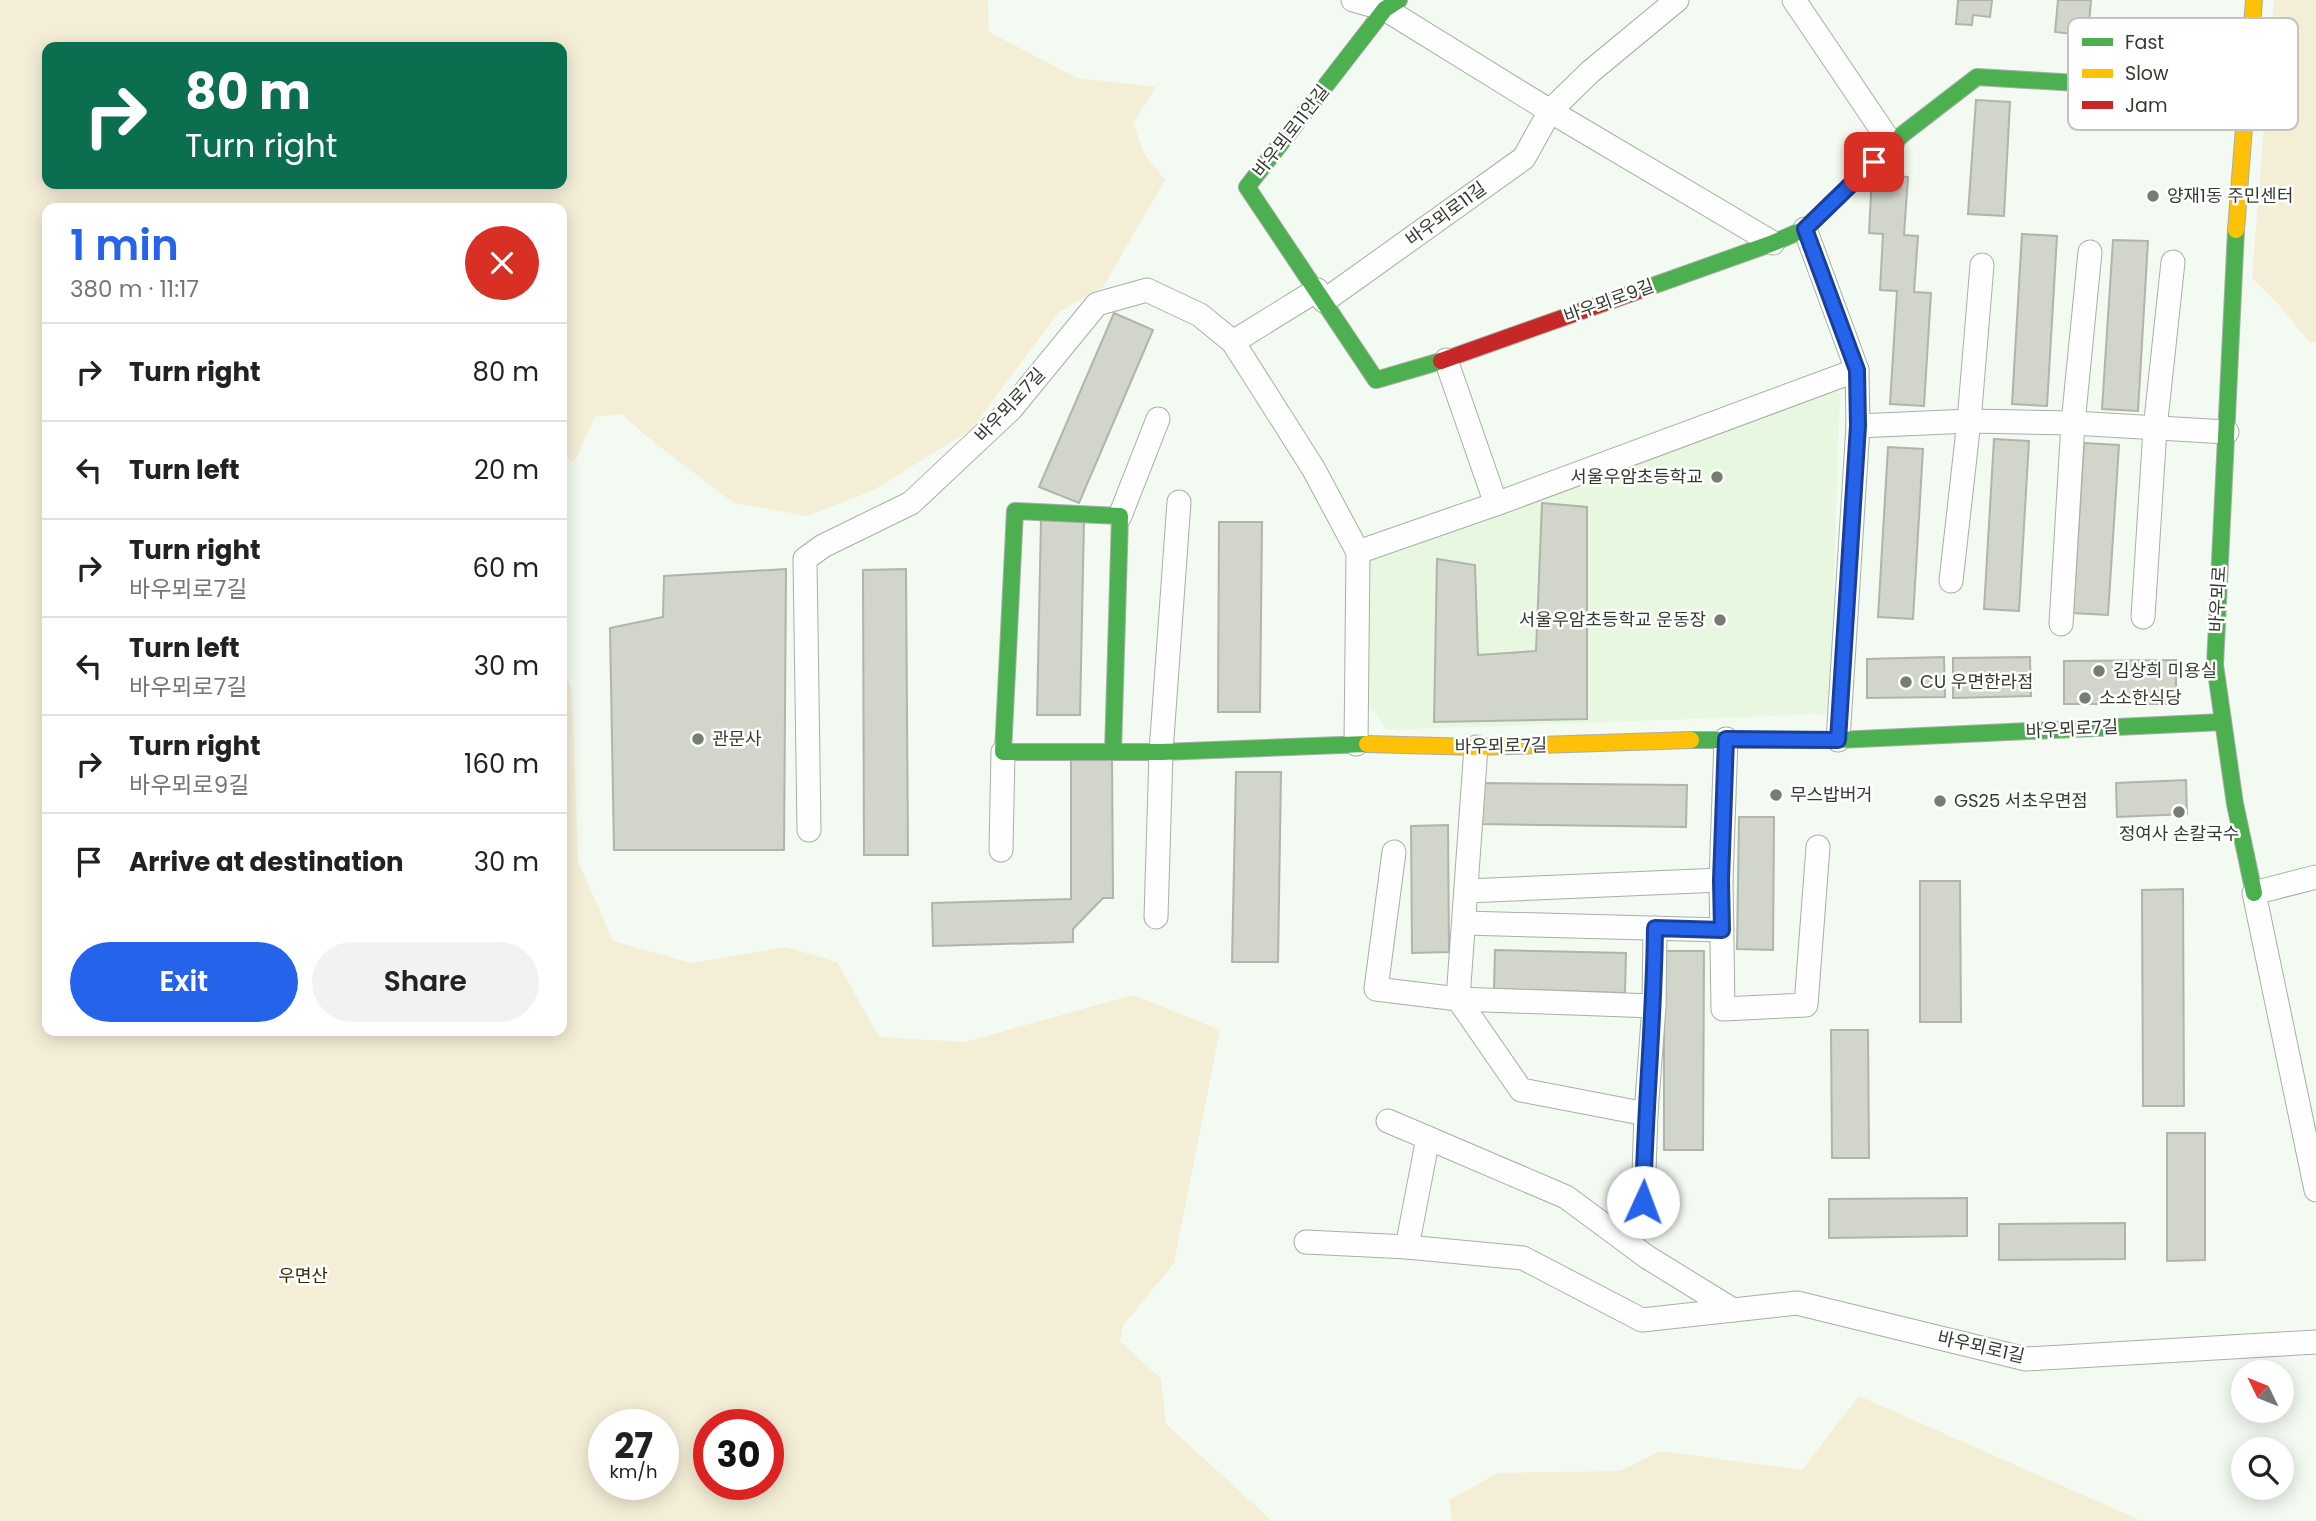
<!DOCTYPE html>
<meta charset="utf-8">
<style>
body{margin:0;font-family:Poppins,"Noto Sans KR",sans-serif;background:#f2f2f2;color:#222;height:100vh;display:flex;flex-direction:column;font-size:26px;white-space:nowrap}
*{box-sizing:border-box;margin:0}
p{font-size:23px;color:#767676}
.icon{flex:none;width:38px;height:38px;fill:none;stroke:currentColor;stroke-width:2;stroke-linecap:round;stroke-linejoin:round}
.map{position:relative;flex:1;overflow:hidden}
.sheet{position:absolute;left:42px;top:203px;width:525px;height:833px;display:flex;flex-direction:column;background:#fff;border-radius:14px;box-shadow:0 4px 18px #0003}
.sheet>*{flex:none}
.banner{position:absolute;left:42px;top:42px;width:525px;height:147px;border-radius:14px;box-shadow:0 4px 18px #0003;background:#0b6e4f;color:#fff;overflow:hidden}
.needle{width:46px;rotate:313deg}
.fabs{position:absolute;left:2231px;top:1360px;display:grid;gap:14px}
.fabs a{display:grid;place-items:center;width:63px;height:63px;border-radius:50%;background:#fff;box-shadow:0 4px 18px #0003;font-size:35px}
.speed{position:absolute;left:588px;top:1409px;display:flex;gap:14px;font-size:35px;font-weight:700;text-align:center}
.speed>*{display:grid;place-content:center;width:91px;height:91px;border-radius:50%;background:#fff;box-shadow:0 4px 18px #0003;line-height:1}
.speed small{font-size:18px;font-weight:400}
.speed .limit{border:10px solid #d22;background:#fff;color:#111}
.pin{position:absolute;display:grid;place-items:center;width:60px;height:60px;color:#fff;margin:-30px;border-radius:14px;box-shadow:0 4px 10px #0006}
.me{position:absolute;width:77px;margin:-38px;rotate:2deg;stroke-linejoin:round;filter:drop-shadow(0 0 5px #0008)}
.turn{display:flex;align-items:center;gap:24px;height:147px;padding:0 28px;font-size:32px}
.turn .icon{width:91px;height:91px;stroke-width:2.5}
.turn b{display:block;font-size:49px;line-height:60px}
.round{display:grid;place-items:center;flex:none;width:74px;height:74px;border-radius:37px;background:#f2f2f2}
.overview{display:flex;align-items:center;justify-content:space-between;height:119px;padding:0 28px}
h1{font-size:42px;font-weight:600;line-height:52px;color:#2563eb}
.action{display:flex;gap:14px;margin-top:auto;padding:14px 28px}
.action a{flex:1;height:80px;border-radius:42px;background:#2563eb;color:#fff;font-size:28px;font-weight:600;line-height:80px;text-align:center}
.action a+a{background:#f2f2f2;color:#222}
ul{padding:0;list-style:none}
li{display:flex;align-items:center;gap:21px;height:98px;padding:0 28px;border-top:2px solid #e0e0e0}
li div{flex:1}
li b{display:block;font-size:26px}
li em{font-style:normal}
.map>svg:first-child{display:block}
</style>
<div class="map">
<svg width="2316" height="1521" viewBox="0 0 2316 1521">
<rect width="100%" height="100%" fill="#f3faf1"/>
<polygon fill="#e8f8e0" points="1831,390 1840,393 1830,702 1825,714 1388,730 1367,702 1368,560"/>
<g fill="#f5eed7" fill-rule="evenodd">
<path d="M0 0H988L989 32 1077 78 1156 87 1133 123 1144 153 1165 180 1103 287 1059 312 972 429 872 491 807 516 734 503 656 444 621 414 595 417 574 463 562 454V208H47V1031H562V665L572 691 578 861 613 941 691 963 786 947 837 962 879 1037 965 1042 1133 995 1220 1030 1174 1263 1123 1326 1120 1341 1161 1379 1166 1424 1269 1518V1521H0ZM47 47H562V184H47ZM604 1424H663V1484H604ZM709 1424H768V1484H709Z"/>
<polygon points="2274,0 2316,0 2316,341 2310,343 2278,304 2252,278"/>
<polygon points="1859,1396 2142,1521 1452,1521 1449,1500 1498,1473 1620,1471 1660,1451 1802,1470"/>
</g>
<g fill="#d1d5ca" stroke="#b0b4aa" stroke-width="2">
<polygon points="1958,0 1992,0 1990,17 1973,15 1972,25 1956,24"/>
<polygon points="2058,0 2091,0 2089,25 2072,24 2071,34 2055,32"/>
<polygon points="1976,100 2010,102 2004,216 1968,214"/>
<polygon points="1872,175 1908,177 1904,235 1918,236 1914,292 1931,293 1924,406 1890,404 1897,291 1880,290 1883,234 1869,233"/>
<polygon points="2022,234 2057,236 2047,406 2012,404"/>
<polygon points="2113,240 2148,241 2138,411 2102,409"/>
<polygon points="1114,313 1153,330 1079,503 1039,487"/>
<polygon points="1994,439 2029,441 2019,611 1984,609"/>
<polygon points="2084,443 2119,445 2108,615 2073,613"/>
<polygon points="1888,447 1923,449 1913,619 1878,617"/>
<polygon points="1542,503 1587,507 1587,719 1434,722 1437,559 1475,565 1478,655 1536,651"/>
<polygon points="1041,520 1084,521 1080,715 1037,715"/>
<polygon points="1219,522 1262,522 1260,712 1218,712"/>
<polygon points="786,569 784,850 614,850 610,628 663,617 664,576"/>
<polygon points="906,569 908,855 864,855 863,570"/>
<polygon points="1944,657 1945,697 1867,698 1867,659"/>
<polygon points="2030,657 2031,696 1953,698 1953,658"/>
<polygon points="2176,660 2176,704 2064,704 2064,661"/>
<polygon points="1071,757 1112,757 1113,898 1103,898 1073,929 1073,942 933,946 932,903 1071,899"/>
<polygon points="1236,772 1281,772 1278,962 1232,962"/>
<polygon points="2186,780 2187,814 2117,817 2116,783"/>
<polygon points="1480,783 1687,785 1686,827 1480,824"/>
<polygon points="1739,817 1774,817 1773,950 1737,949"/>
<polygon points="1448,825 1449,952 1412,953 1411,826"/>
<polygon points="1920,881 1960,881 1961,1022 1920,1022"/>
<polygon points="2183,889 2184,1106 2143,1106 2142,890"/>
<polygon points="1495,950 1626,953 1625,993 1494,989"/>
<polygon points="1664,951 1704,951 1703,1150 1664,1150"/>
<polygon points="1831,1030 1868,1030 1869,1158 1832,1158"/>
<polygon points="2167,1133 2205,1133 2205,1260 2167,1261"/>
<polygon points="1967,1198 1967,1236 1829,1238 1829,1199"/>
<polygon points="2125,1223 2125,1259 1999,1260 1999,1224"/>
</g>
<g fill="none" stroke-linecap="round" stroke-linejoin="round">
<g stroke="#a8afa6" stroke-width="25">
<g id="street">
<polyline points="1353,0 1385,9 1550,111 1773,243"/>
<polyline points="1794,0 1892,145"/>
<polyline points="1805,229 1857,370 1858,426 1838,740"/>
<polyline points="1324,301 1524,158 1550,111 1590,72 1677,0"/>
<polyline points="1233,342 1317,290"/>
<polyline points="1446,360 1496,504"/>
<polyline points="1858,426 1969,421 2073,423 2227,432"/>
<polyline points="1120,516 1158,419"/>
<polyline points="1358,552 1496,504 1857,370"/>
<polyline points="1951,581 1969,421 1982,265"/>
<polyline points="2143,617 2155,429 2173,262"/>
<polyline points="2061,624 2073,423 2090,252"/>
<polyline points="809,830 805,559 823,546 911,503 1011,409 1097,304 1147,290 1200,315 1233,342 1313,468 1358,552 1356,744"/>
<polyline points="1001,850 1003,752"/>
<polyline points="1394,852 1376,989 1458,999 1476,747"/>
<polyline points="2316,877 2254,893 2316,1190"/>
<polyline points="1721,880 1723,1009 1806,1005 1818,847"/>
<polyline points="1466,891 1721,880 1726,739"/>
<polyline points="1156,917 1161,752 1179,502"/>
<polyline points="1464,923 1722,930"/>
<polygon points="1458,999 1654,1006 1646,1114 1521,1090"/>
<polyline points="1654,1006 1655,928"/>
<polyline points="1388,1121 1428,1138 1407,1247"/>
<polyline points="1428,1138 1566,1197 1647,1257 1733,1310"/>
<polyline points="1643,1202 1646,1114"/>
<polyline points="1306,1242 1407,1247 1523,1258 1642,1320 1797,1303 2026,1359 2316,1342"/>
</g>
</g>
<g stroke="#a8afa6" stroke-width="18">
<g id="fast">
<polyline points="1399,0 1385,9 1247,187 1376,380 1441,361"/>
<polyline points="2236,230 2215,665 2235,804 2254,893"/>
<polyline points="1641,290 1773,243 1805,229 1903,134 1977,77 2246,93"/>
<polyline points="1691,740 1838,740 2223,722"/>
<polyline points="1113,752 1120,516 1015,511 1003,752 1161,752 1367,744"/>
</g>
</g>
<g stroke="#a8afa6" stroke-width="18">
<g id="slow">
<polyline points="2236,230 2254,0"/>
<polyline points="1367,744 1476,747 1691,740"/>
</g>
</g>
<g stroke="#a8afa6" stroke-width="18">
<polyline id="jam" points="1441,361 1641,290"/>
</g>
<use href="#street" stroke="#fdfefd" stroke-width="23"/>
<use href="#fast" stroke="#4caf50" stroke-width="16"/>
<use href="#slow" stroke="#ffc107" stroke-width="16"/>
<use href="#jam" stroke="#c62828" stroke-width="16"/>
</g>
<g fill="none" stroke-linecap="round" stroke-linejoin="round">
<g stroke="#184099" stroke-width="18">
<path id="route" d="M1643 1202C1645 1111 1654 1020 1655 928L1722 930 1721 880 1726 739 1838 740 1858 426 1857 370 1805 229 1874 162"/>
</g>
<use href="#route" stroke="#2563eb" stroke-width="12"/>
</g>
<g fill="#767e73" stroke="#fff" stroke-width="2.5">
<circle cx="2153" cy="196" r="7"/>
<circle cx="1717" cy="477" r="7"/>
<circle cx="1720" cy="620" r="7"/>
<circle cx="2099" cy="671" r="7"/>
<circle cx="1906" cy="682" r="7"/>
<circle cx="2085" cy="698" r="7"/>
<circle cx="698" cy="739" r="7"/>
<circle cx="1776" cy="795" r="7"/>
<circle cx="1940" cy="801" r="7"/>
<circle cx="2179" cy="812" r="7"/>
</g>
<g text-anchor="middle" stroke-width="5" stroke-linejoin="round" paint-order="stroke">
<g font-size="18" fill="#333b2f" stroke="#fff">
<text transform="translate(1291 131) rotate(-52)" y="6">바우뫼로11안길</text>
<text transform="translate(1446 214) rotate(-36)" y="6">바우뫼로11길</text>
<text transform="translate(1609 301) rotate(-20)" y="6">바우뫼로9길</text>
<text transform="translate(1010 405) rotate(-47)" y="6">바우뫼로7길</text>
<text transform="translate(2218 599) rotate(-87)" y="6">바우뫼로</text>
<text transform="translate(2072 729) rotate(-3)" y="6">바우뫼로7길</text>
<text transform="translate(1501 746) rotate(-1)" y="6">바우뫼로7길</text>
<text transform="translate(1981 1347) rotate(13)" y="6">바우뫼로1길</text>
</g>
<g font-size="18" fill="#333b2f" stroke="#fff" text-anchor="start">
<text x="2167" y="202">양재1동 주민센터</text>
<text x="1703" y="483" text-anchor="end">서울우암초등학교</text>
<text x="1706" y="626" text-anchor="end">서울우암초등학교 운동장</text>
<text x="2113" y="677">김상희 미용실</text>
<text x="1920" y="688">CU 우면한라점</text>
<text x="2099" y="704">소소한식당</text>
<text x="712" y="745">관문사</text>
<text x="1790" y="801">무스밥버거</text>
<text x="1954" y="807">GS25 서초우면점</text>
<text x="2179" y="840" text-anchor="middle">정여사 손칼국수</text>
</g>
<g font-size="18" fill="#382703" stroke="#fff">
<text x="303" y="1282">우면산</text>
</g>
</g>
<rect x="2068" y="18" width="230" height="112" rx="10" fill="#fff" stroke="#c2c4c1" stroke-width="2"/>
<rect x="2082" y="38" width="31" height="8" fill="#4caf50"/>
<rect x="2082" y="69" width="31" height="9" fill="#ffc107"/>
<rect x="2082" y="101" width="31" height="8" fill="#c62828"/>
<g font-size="19" fill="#333b2f">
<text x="2125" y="49">Fast</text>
<text x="2125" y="80">Slow</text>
<text x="2125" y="112">Jam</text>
</g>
</svg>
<div class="fabs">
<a><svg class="needle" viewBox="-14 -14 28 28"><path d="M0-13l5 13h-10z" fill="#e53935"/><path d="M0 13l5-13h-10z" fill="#767676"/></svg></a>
<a><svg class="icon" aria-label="search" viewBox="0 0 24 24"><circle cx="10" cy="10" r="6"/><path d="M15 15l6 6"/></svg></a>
</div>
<div class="speed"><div>27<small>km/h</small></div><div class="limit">30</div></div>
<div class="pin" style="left:1874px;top:162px;background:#d93025"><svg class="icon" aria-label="arrive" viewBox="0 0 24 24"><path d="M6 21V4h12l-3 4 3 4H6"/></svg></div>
<svg class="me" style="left:1643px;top:1202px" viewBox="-20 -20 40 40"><circle r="19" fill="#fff"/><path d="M0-13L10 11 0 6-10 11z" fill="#2563eb"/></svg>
<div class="banner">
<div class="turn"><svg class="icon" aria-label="right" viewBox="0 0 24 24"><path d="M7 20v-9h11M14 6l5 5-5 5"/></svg><div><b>80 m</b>Turn right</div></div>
</div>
<section class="sheet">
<div class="overview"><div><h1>1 min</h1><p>380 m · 11:17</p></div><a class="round" style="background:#d93025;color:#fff"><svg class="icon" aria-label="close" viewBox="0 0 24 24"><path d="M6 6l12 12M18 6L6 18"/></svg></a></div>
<ul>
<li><svg class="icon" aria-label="right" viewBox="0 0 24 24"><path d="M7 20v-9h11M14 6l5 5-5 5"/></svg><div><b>Turn right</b></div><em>80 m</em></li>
<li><svg class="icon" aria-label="left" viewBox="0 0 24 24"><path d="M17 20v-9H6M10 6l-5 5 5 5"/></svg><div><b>Turn left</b></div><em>20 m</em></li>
<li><svg class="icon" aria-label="right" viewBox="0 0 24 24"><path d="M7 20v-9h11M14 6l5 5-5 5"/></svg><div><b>Turn right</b><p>바우뫼로7길</p></div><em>60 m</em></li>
<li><svg class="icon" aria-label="left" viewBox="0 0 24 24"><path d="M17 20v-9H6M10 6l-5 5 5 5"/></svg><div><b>Turn left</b><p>바우뫼로7길</p></div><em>30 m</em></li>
<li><svg class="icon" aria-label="right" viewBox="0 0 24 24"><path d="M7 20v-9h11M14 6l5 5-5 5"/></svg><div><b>Turn right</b><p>바우뫼로9길</p></div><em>160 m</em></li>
<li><svg class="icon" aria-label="arrive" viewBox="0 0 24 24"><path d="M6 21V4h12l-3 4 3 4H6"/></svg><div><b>Arrive at destination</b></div><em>30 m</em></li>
</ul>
<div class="action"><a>Exit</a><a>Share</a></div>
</section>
</div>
